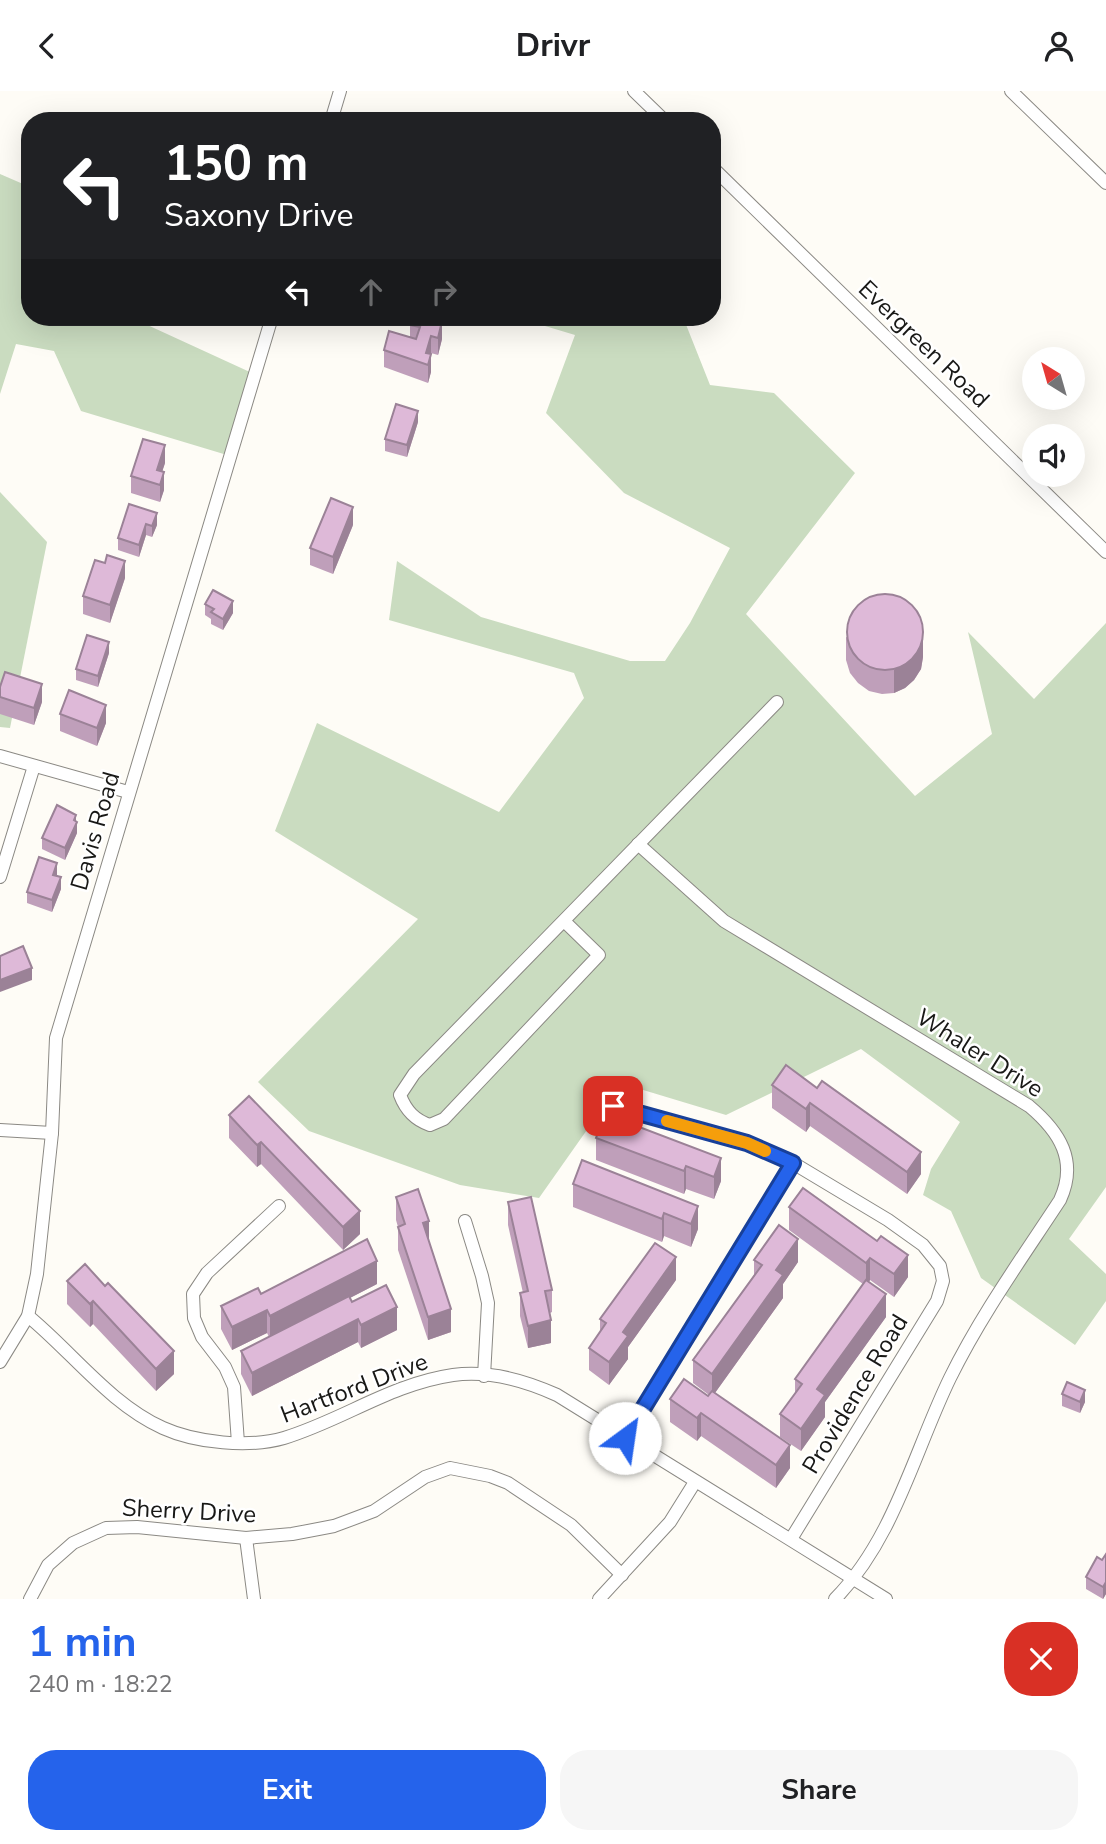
<!DOCTYPE html>
<meta charset="utf-8">
<style>
body{margin:0;font-family:"Nunito Sans",sans-serif;background:#f6f6f6;color:#202124;height:100vh;display:flex;flex-direction:column;font-size:26px;white-space:nowrap}
*{box-sizing:border-box;margin:0}
p{font-size:23px;color:#757577}
.icon{flex:none;width:38px;height:38px;fill:none;stroke:currentColor;stroke-width:2;stroke-linecap:round;stroke-linejoin:round}
.map{position:relative;height:1508px;overflow:hidden}
.side{display:flex;flex-direction:column;background:#fff;flex:1}
.side>*{flex:none}
.hud{position:absolute;left:21px;top:21px;width:700px;height:214px;border-radius:28px;box-shadow:0 7px 28px #0002;background:#202124;color:#fff;overflow:hidden}
.needle{width:46px;rotate:323deg}
.fabs{position:absolute;left:1022px;top:256px;display:grid;gap:14px}
.fabs a{display:grid;place-items:center;width:63px;height:63px;border-radius:50%;background:#fff;box-shadow:0 7px 28px #0002;font-size:35px}
.pin{position:absolute;display:grid;place-items:center;width:60px;height:60px;color:#fff;margin:-30px;border-radius:14px;box-shadow:0 4px 10px #0006}
.me{position:absolute;width:77px;margin:-38px;rotate:31deg;stroke-linejoin:round;filter:drop-shadow(0 0 5px #0008)}
.turn{display:flex;align-items:center;gap:24px;height:147px;padding:0 28px;font-size:32px}
.turn .icon{width:91px;height:91px;stroke-width:2.5}
.turn b{display:block;font-size:49px;line-height:60px}
.lanes{display:flex;align-items:center;height:66px;padding:0 28px;background:#0003;justify-content:center;gap:35px;direction:ltr}
.lanes .off{opacity:.35}
.round{display:grid;place-items:center;flex:none;width:74px;height:74px;border-radius:28px;background:#f6f6f6}
.head{display:flex;align-items:center;justify-content:space-between;height:119px;padding:0 28px}
h1{font-size:42px;font-weight:700;line-height:52px;color:#2563eb}
.primary-button{display:flex;gap:14px;margin-top:auto;padding:14px 28px}
.primary-button a{flex:1;height:80px;border-radius:28px;background:#2563eb;color:#fff;font-size:28px;font-weight:700;line-height:80px;text-align:center}
.primary-button a+a{background:#f6f6f6;color:#202124}
header{display:flex;justify-content:space-between;align-items:center;height:91px;padding:0 28px;background:#fff;font-size:32px;font-weight:700}
.map>svg:first-child{display:block}
</style>
<header><svg class="icon" aria-label="back" viewBox="0 0 24 24"><path d="M15 5l-7 7 7 7"/></svg>Drivr<svg class="icon" aria-label="person" viewBox="0 0 24 24"><circle cx="12" cy="8" r="4"/><path d="M4 21q1-7 8-7t8 7"/></svg></header>
<div class="map">
<svg width="1106" height="1508" viewBox="0 0 1106 1508">
<rect width="100%" height="100%" fill="#fefcf6"/>
<g fill="#cadcc0">
<polygon points="0,83 30,96 30,226 130,226 252,282 227,364 81,320 54,260 16,253 0,303"/>
<polygon points="515,226 683,226 710,294 774,302 855,382 746,523 915,705 992,643 968,541 1034,608 1106,532 1106,1096 1069,1148 1106,1183 1106,1210 1075,1254 981,1187 951,1120 923,1104 931,1078 960,1031 861,958 726,1024 620,992 539,1107 460,1094 309,1040 258,991 418,828 275,740 317,632 499,721 584,607 574,582 389,529 397,470 481,526 630,570 665,570 690,532 730,457 624,402 546,322 575,244"/>
<polygon points="0,401 47,451 10,637 0,636"/>
</g>
<g fill="none" stroke-linecap="round" stroke-linejoin="round">
<g stroke="#8b8984" stroke-width="14">
<g id="minor">
<polyline points="634,0 665,30"/>
<polyline points="1011,0 1106,92"/>
<polyline points="331,30 340,0"/>
<polyline points="712,76 1106,461"/>
<polyline points="0,665 128,701"/>
<path d="M638 753 724 830 1029 1015C1060 1041 1078 1070 1060 1109 1022 1167 981 1224 950 1287 914 1361 894 1448 835 1508"/>
<polyline points="0,786 34,675"/>
<path d="M564 830 599 864 444 1028 430 1034C415 1029 406 1020 400 1004L414 983 777 611"/>
<polyline points="613,1015 747,1052 793,1072 888,1129 923,1154 940,1175 943,1190 937,1210 791,1448"/>
<polyline points="0,1039 52,1042"/>
<polyline points="465,1130 482,1185 488,1212 484,1285"/>
<path d="M28 1225C73 1262 110 1313 163 1337 196 1352 249 1357 284 1347 343 1329 391 1293 453 1284 488 1279 526 1290 557 1304L886 1508"/>
<polyline points="0,1271 28,1225 37,1183 52,1042 56,947 272,226"/>
<polyline points="626,1347 793,1072"/>
<polyline points="238,1352 234,1296 225,1276 202,1246 194,1227 193,1203 207,1182 279,1115"/>
<polyline points="246,1447 254,1508"/>
<polyline points="30,1508 48,1474 73,1452 106,1437 137,1436 246,1447 292,1443 334,1435 374,1420 425,1386 450,1377 490,1385 508,1392 571,1434 622,1484"/>
<polyline points="599,1508 670,1431 695,1391"/>
</g>
</g>
<use href="#minor" stroke="#fff" stroke-width="12"/>
</g>
<g fill="#bf9fba">
<polygon points="442,226 442,248 438,264 431,262 431,281 428,292 384,276 384,259 410,246 410,234"/>
<polygon points="418,331 407,366 385,360 385,348"/>
<polygon points="165,372 162,381 164,399 160,411 131,402 131,385"/>
<polygon points="129,413 157,434 152,446 146,444 139,466 118,459 118,447"/>
<polygon points="353,434 333,483 310,474 310,457"/>
<polygon points="125,487 110,532 83,523 83,505"/>
<polygon points="205,513 233,522 223,539 211,533 211,528 205,524"/>
<polygon points="846,546 923,566 921,578 914,589 905,597 894,602 882,603 869,600 858,592 850,582 846,569"/>
<polygon points="109,562 98,596 76,589 76,578"/>
<polygon points="0,596 42,611 34,634 0,623"/>
<polygon points="60,623 106,632 97,655 60,640"/>
<polygon points="76,730 77,742 65,769 42,758 42,747"/>
<polygon points="57,784 61,798 52,821 27,812 27,801"/>
<polygon points="772,994 817,997 921,1083 907,1103 810,1035 806,1041 772,1017"/>
<polygon points="249,1005 360,1143 343,1159 261,1073 257,1076 229,1047 229,1024"/>
<polygon points="596,1047 721,1067 721,1090 714,1108 686,1098 684,1103 596,1069"/>
<polygon points="573,1093 698,1115 698,1138 691,1156 664,1145 662,1151 573,1116"/>
<polygon points="396,1106 429,1150 451,1241 428,1249 398,1159 398,1136 396,1129"/>
<polygon points="508,1111 552,1199 552,1221 550,1222 551,1252 528,1257 520,1225 520,1202 523,1202 508,1134"/>
<polygon points="789,1116 908,1186 894,1206 870,1189 869,1191 886,1226 825,1311 825,1326 801,1360 780,1346 780,1323 795,1302 795,1288 863,1193 789,1139"/>
<polygon points="754,1169 798,1171 783,1193 783,1207 715,1302 790,1377 776,1397 701,1345 697,1350 670,1331 670,1308 708,1305 709,1304 693,1292 693,1269 754,1184"/>
<polygon points="676,1189 628,1256 628,1268 609,1294 589,1279 589,1257 600,1241 600,1228"/>
<polygon points="67,1190 105,1195 174,1283 156,1300 93,1233 90,1236 67,1213"/>
<polygon points="377,1193 350,1207 352,1211 397,1239 361,1257 358,1251 252,1305 241,1283 241,1260 269,1246 267,1242 232,1259 221,1238 221,1215 261,1203"/>
<polygon points="1062,1303 1085,1311 1080,1322 1062,1315"/>
<polygon points="1106,1463 1106,1503 1103,1508 1086,1498 1086,1486 1102,1469"/>
</g>
<g fill="#9b8297">
<polygon points="442,230 442,248 438,264 438,247"/>
<polygon points="431,245 431,262 427,274 426,262"/>
<polygon points="431,263 431,281 428,292 428,274"/>
<polygon points="418,320 418,331 407,366 407,354"/>
<polygon points="165,354 165,372 158,393 157,379"/>
<polygon points="164,381 164,399 160,411 160,394"/>
<polygon points="353,416 353,434 333,483 333,466"/>
<polygon points="157,422 157,434 152,446 152,435"/>
<polygon points="146,433 146,444 139,466 139,454"/>
<polygon points="125,470 125,487 110,532 110,514"/>
<polygon points="233,510 233,522 223,539 223,528"/>
<polygon points="923,544 923,566 921,578 914,589 905,597 894,602 894,579"/>
<polygon points="109,551 109,562 98,596 98,585"/>
<polygon points="42,593 42,611 34,634 34,617"/>
<polygon points="106,614 106,632 97,655 97,637"/>
<polygon points="76,724 76,734 77,731 77,742 65,769 65,757"/>
<polygon points="57,772 57,784 53,795 53,784"/>
<polygon points="61,786 61,798 52,821 52,809"/>
<polygon points="32,877 32,889 0,901 0,889"/>
<polygon points="810,1012 810,1035 806,1041 806,1018"/>
<polygon points="261,1051 261,1073 257,1076 257,1054"/>
<polygon points="921,1061 921,1083 907,1103 907,1081"/>
<polygon points="721,1067 721,1090 714,1108 714,1086"/>
<polygon points="686,1075 686,1098 684,1103 684,1080"/>
<polygon points="698,1115 698,1138 691,1156 691,1133"/>
<polygon points="360,1120 360,1143 343,1159 343,1136"/>
<polygon points="664,1122 664,1145 662,1151 662,1128"/>
<polygon points="429,1130 429,1153 423,1132"/>
<polygon points="798,1148 798,1171 783,1193 783,1207 712,1306 712,1283 776,1179"/>
<polygon points="908,1164 908,1186 894,1206 894,1183"/>
<polygon points="676,1166 676,1189 628,1256 628,1268 609,1294 609,1271 623,1241"/>
<polygon points="870,1167 870,1189 866,1195 866,1172"/>
<polygon points="377,1170 377,1193 270,1248 270,1225"/>
<polygon points="886,1203 886,1226 825,1311 825,1326 801,1360 801,1338 817,1298"/>
<polygon points="93,1210 93,1233 90,1236 90,1213"/>
<polygon points="397,1216 397,1239 361,1257 361,1234"/>
<polygon points="451,1218 451,1241 428,1249 428,1226"/>
<polygon points="267,1219 267,1242 232,1259 232,1236"/>
<polygon points="358,1228 358,1251 252,1305 252,1282"/>
<polygon points="551,1229 551,1252 528,1257 528,1235"/>
<polygon points="174,1260 174,1283 156,1300 156,1278"/>
<polygon points="1085,1299 1085,1311 1080,1322 1080,1311"/>
<polygon points="701,1322 701,1345 697,1350 697,1327"/>
<polygon points="790,1354 790,1377 776,1397 776,1374"/>
<polygon points="1106,1491 1106,1503 1103,1508 1103,1496"/>
</g>
<g fill="#deb9d8" stroke="#9b8297" stroke-width="2">
<polygon points="413,226 438,226 437,229 442,230 438,247 431,245 426,262 431,263 428,274 384,259 389,240 416,248 420,236 410,234"/>
<polygon points="396,313 418,320 407,354 385,348"/>
<polygon points="143,348 165,354 157,379 164,381 160,394 131,385"/>
<polygon points="331,407 353,416 333,466 310,457"/>
<polygon points="129,413 157,422 152,435 146,433 139,454 118,447"/>
<polygon points="107,464 125,470 110,514 83,505 95,469 105,472"/>
<polygon points="213,499 233,510 223,528 211,521 214,518 205,513"/>
<circle cx="885" cy="541" r="38"/>
<polygon points="87,544 109,551 98,585 76,578"/>
<polygon points="5,581 42,593 34,617 0,606 0,596"/>
<polygon points="69,599 106,614 97,637 60,623"/>
<polygon points="57,714 76,724 74,729 77,731 65,757 42,747"/>
<polygon points="39,766 57,772 53,784 61,786 52,809 27,801"/>
<polygon points="23,855 32,877 0,889 0,865"/>
<polygon points="786,974 817,997 822,990 921,1061 907,1081 810,1012 806,1018 772,994"/>
<polygon points="249,1005 360,1120 343,1136 261,1051 257,1054 229,1024"/>
<polygon points="605,1023 721,1067 714,1086 686,1075 684,1080 596,1047"/>
<polygon points="582,1069 698,1115 691,1133 664,1122 662,1128 573,1093"/>
<polygon points="803,1097 877,1150 881,1145 908,1164 894,1183 870,1167 866,1172 789,1116"/>
<polygon points="418,1098 429,1130 423,1132 451,1218 428,1226 398,1136 405,1133 396,1106"/>
<polygon points="531,1106 552,1199 545,1200 551,1229 528,1235 520,1202 528,1200 508,1111"/>
<polygon points="779,1134 798,1148 776,1179 783,1184 712,1283 693,1269 762,1174 754,1169"/>
<polygon points="367,1148 377,1170 270,1225 267,1219 232,1236 221,1215 258,1197 261,1203"/>
<polygon points="655,1152 676,1166 623,1241 628,1245 609,1271 589,1257 606,1232 600,1228"/>
<polygon points="85,1173 105,1195 108,1192 174,1260 156,1278 93,1210 90,1213 67,1190"/>
<polygon points="866,1189 886,1203 817,1298 825,1304 801,1338 780,1323 802,1293 795,1288"/>
<polygon points="386,1194 397,1216 361,1234 358,1228 252,1282 241,1260 349,1205 352,1211"/>
<polygon points="684,1288 708,1305 712,1300 790,1354 776,1374 701,1322 697,1327 670,1308"/>
<polygon points="1067,1291 1085,1299 1080,1311 1062,1303"/>
<polygon points="1106,1463 1106,1491 1103,1496 1086,1486 1097,1466 1102,1469"/>
</g>
<g fill="none" stroke-linecap="round" stroke-linejoin="round">
<g stroke="#184099" stroke-width="18">
<polyline id="route" points="613,1015 747,1052 793,1072 625,1347"/>
</g>
<use href="#route" stroke="#2563eb" stroke-width="12"/>
<polyline stroke="#f59e0b" stroke-width="12" points="667,1030 747,1052 765,1060"/>
</g>
<g text-anchor="middle" stroke-width="5" stroke-linejoin="round" paint-order="stroke">
<g font-size="24" fill="#181816" stroke="#fff">
<text transform="translate(924 253) rotate(44)" y="8">Evergreen Road</text>
<text transform="translate(95 740) rotate(-74)" y="8">Davis Road</text>
<text transform="translate(980 962) rotate(32)" y="8">Whaler Drive</text>
<text transform="translate(354 1297) rotate(-21)" y="8">Hartford Drive</text>
<text transform="translate(855 1303) rotate(-59)" y="8">Providence Road</text>
<text transform="translate(189 1420) rotate(3)" y="8">Sherry Drive</text>
</g>
</g>
</svg>
<div class="fabs">
<a><svg class="needle" viewBox="-14 -14 28 28"><path d="M0-13l5 13h-10z" fill="#e53935"/><path d="M0 13l5-13h-10z" fill="#757577"/></svg></a>
<a><svg class="icon" aria-label="sound" viewBox="0 0 24 24"><path d="M4 9h4l5-4v14l-5-4H4zM17 9q2 3 0 6"/></svg></a>
</div>
<div class="pin" style="left:613px;top:1015px;background:#d93025"><svg class="icon" aria-label="arrive" viewBox="0 0 24 24"><path d="M6 21V4h12l-3 4 3 4H6"/></svg></div>
<svg class="me" style="left:625px;top:1347px" viewBox="-20 -20 40 40"><circle r="19" fill="#fff"/><path d="M0-13L10 11 0 6-10 11z" fill="#2563eb"/></svg>
<div class="hud">
<div class="turn"><svg class="icon" aria-label="left" viewBox="0 0 24 24"><path d="M17 20v-9H6M10 6l-5 5 5 5"/></svg><div><b>150 m</b>Saxony Drive</div></div>
<div class="lanes"><svg class="icon" aria-label="left" viewBox="0 0 24 24"><path d="M17 20v-9H6M10 6l-5 5 5 5"/></svg><svg class="icon off" aria-label="ahead" viewBox="0 0 24 24"><path d="M12 20V5M6 11l6-6 6 6"/></svg><svg class="icon off" aria-label="right" viewBox="0 0 24 24"><path d="M7 20v-9h11M14 6l5 5-5 5"/></svg></div>
</div>
</div>
<section class="side">
<div class="head"><div><h1>1 min</h1><p>240 m · 18:22</p></div><a class="round" style="background:#d93025;color:#fff"><svg class="icon" aria-label="close" viewBox="0 0 24 24"><path d="M6 6l12 12M18 6L6 18"/></svg></a></div>
<div class="primary-button"><a>Exit</a><a>Share</a></div>
</section>
